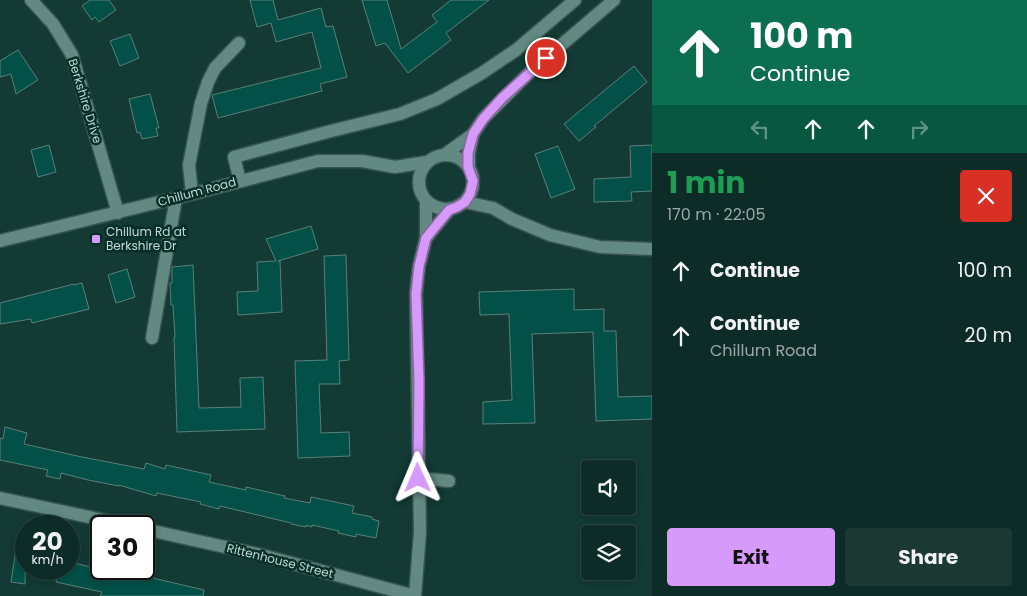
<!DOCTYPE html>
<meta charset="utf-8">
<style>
body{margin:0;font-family:Poppins,sans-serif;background:#1c3833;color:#f1f3f6;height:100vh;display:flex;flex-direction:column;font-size:19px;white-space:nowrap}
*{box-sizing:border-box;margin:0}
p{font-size:16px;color:#9ba7a7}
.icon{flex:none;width:28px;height:28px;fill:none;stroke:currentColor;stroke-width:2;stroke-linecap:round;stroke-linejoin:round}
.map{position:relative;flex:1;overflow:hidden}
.drawer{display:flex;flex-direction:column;background:#0e2c27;width:375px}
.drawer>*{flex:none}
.top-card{background:#0b6e4f;color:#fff;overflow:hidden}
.fabs{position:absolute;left:581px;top:460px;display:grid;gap:10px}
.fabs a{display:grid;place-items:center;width:55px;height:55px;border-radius:5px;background:#0e2c27;box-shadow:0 2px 8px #0003,0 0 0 1px #2e4844;font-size:25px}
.speed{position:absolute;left:15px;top:515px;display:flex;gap:10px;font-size:25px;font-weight:700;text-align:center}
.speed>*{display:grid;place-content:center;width:65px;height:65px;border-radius:50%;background:#0e2c27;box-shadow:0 2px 8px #0003,0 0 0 1px #2e4844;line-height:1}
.speed small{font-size:12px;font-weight:400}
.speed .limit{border:2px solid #111;border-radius:8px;background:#fff;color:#111}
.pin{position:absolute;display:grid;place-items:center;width:42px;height:42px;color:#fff;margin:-21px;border:2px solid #fff;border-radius:50%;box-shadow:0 1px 5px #0007}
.me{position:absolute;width:55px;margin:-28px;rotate:359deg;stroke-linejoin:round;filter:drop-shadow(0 0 4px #0008)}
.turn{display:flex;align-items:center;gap:18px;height:105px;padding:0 15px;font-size:22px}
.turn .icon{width:65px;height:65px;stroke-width:2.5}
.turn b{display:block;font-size:35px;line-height:42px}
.lanes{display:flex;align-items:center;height:48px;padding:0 15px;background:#0003;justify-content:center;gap:25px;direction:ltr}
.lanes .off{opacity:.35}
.round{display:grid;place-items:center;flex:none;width:52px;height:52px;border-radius:5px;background:#1c3833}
.overview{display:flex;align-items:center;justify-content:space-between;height:85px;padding:0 15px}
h1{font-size:30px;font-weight:700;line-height:38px;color:#1e9e55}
.cta{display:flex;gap:10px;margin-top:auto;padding:10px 15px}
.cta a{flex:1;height:58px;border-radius:5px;background:#d69bfa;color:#111;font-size:20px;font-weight:700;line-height:58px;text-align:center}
.cta a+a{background:#1c3833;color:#f1f3f6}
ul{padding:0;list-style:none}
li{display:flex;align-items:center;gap:15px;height:65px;padding:0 15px}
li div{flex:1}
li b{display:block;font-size:19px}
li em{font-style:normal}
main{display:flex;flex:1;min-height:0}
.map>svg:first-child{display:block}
</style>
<main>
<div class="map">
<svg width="652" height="596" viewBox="0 0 652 596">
<rect width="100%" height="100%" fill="#133a34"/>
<g fill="#025047" stroke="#598078">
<polygon points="90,0 109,0 116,10 99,22 95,17 92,20 82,6"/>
<polygon points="250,0 273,0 278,20 321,8 326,27 333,26 347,77 320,84 322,91 218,118 212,95 321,68 312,32 276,42 271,23 257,27"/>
<polygon points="362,0 387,0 401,49 437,22 432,15 451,0 489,0 446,33 451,40 408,73 385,43 376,46"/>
<polygon points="130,34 139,58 120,66 110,41"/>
<polygon points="18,50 38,80 16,94 11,74 0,77 0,61"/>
<polygon points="634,66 647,82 594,126 596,127 579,141 564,124"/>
<polygon points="150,94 159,128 156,128 158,136 142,139 140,132 137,133 129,99"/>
<polygon points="49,145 56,172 38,177 31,150"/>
<polygon points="652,145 652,191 631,192 632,201 594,202 594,179 631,177 630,146"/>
<polygon points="558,146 575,189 551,198 535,154"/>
<polygon points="311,226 318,249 278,261 280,261 282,312 238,315 237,292 258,291 257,262 276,261 266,239"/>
<polygon points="346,255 349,360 339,361 340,384 319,384 321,433 349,432 350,456 298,458 295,361 327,360 324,256"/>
<polygon points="193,265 199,408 241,407 240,378 263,377 265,429 177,432 174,337 175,337 173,305 171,305 170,283 172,283 172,267"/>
<polygon points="127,269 135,297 116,303 108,275"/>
<polygon points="82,283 89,309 32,323 31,319 0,324 0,303 74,284 74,285"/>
<polygon points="574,289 574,310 604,309 604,331 616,331 618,397 652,396 652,419 596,421 593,332 532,334 535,423 483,424 483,402 512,400 509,314 480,315 479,292"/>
<polygon points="5,427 27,433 24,444 82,457 144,469 146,463 165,469 166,465 211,475 209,482 246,490 246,487 285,496 284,498 310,503 311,497 354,506 352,513 372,517 372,519 379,521 376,538 356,534 356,537 338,533 339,531 312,525 312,527 306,525 306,527 291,524 291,523 220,506 219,509 200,504 201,502 157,493 156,496 119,485 119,486 88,480 61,473 60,479 46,476 48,470 0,460 0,438 3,439"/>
<polygon points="18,536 26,537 25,584 11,582"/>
<polygon points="69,562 122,574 123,571 204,590 203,596 100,596 102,592 56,582 59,569 69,569"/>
</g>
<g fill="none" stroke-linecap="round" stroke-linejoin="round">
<g stroke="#39544f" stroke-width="15">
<g id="minor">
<polyline points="31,0 53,24 72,55 118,213"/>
<circle cx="446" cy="182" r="27"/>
<polyline points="444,155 473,134 483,119 532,70 614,0"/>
<polyline points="469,167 469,153 473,134"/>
<polyline points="240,181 234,157 331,131 400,114 437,99 482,73 516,50 575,0"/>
<polyline points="192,194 189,165 201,103 208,82 215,68 239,43"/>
<polyline points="465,202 493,208 512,219 550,235 600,247 652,249"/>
<polyline points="426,238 449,210"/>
<polyline points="0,241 192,194 318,161 362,161 395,167 427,162"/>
<polyline points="152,338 176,198"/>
<polyline points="418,478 449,481"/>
<polyline points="0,498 131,526"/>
<polyline points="144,529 261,555 415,596 420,532 416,293 419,266 426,238 426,201"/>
</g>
</g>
<use href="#minor" stroke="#628a82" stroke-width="12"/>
</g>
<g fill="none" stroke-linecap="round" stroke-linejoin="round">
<g stroke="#8b65a2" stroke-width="12">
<polyline id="route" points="418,478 419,382 416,294 419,266 426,238 449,210 457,207 465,202 470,194 473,181 468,167 468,153 473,134 483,119 502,98 546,58"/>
</g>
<use href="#route" stroke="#d69bfa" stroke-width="9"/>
</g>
<rect fill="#d69bfa" stroke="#07302a" stroke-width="2" x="91" y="234" width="10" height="10" rx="2.5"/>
<g text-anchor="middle" stroke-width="5" stroke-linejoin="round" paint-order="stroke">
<g font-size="12" fill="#c3d8d3" stroke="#07302a">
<text transform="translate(85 101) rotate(73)" y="4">Berkshire Drive</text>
<text transform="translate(197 192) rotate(-15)" y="4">Chillum Road</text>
<text transform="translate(280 561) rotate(14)" y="4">Rittenhouse Street</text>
</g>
<g font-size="12" fill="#c3d8d3" stroke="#07302a" text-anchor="start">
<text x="106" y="236">Chillum Rd at<tspan x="106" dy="14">Berkshire Dr</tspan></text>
</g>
</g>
</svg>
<div class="fabs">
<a><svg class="icon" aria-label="sound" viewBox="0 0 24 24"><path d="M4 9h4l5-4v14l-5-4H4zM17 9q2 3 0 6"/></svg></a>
<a><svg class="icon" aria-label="layers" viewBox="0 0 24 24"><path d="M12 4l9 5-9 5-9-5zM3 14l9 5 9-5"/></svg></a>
</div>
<div class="speed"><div>20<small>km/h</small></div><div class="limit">30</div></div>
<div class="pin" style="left:546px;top:58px;background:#d93025"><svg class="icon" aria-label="arrive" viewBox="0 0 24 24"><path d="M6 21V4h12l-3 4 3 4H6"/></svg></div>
<svg class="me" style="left:418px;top:478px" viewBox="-20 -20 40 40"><path d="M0-17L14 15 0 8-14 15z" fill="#d69bfa" stroke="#fff" stroke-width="4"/></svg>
</div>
<section class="drawer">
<div class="top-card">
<div class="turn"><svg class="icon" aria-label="ahead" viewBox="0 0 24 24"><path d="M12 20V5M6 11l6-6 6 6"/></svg><div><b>100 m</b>Continue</div></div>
<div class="lanes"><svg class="icon off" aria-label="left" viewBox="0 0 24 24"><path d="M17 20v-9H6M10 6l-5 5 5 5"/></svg><svg class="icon" aria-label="ahead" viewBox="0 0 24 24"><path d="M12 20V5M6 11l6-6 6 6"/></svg><svg class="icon" aria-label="ahead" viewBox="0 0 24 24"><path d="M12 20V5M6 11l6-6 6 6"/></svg><svg class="icon off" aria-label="right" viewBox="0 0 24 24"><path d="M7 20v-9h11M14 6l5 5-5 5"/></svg></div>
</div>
<div class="overview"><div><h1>1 min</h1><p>170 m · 22:05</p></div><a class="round" style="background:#d93025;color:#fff"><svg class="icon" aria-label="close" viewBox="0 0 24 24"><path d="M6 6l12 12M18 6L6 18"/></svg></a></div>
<ul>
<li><svg class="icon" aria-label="ahead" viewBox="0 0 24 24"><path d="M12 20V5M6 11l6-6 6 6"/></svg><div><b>Continue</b></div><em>100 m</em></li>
<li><svg class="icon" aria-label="ahead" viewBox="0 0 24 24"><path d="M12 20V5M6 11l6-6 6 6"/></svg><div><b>Continue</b><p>Chillum Road</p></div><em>20 m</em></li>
</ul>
<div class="cta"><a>Exit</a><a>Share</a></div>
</section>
</main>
